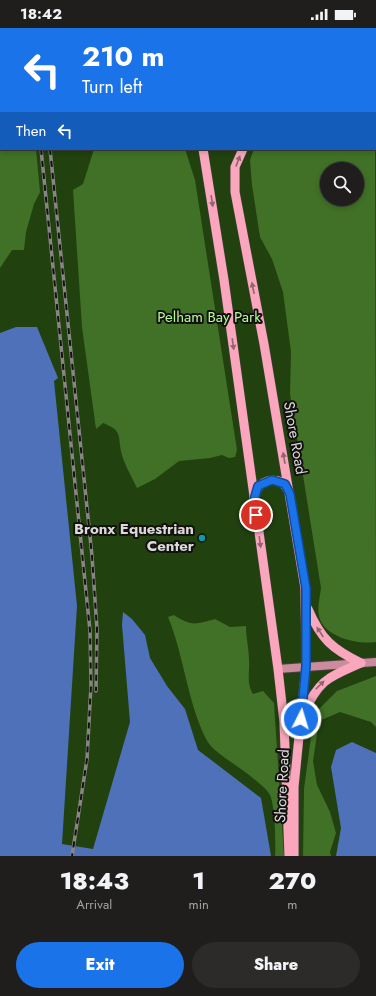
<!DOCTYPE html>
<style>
body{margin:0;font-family:Jost,sans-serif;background:#2d2b29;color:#f1f3f6;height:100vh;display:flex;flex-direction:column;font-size:15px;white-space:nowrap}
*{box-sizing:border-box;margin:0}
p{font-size:13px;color:#a2a2a3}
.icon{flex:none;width:22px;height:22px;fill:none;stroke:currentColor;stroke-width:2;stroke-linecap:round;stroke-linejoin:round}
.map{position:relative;height:828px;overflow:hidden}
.sheet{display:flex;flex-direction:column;background:#201e1c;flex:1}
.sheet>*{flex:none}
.banner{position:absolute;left:0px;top:0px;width:376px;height:122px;box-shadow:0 2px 6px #0003,0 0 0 1px #3d3c3b;background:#1a73e8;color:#fff;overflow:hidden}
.tools{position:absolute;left:320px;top:134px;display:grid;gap:8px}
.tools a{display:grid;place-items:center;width:44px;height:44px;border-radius:50%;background:#201e1c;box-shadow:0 2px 6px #0003,0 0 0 1px #3d3c3b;font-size:20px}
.pin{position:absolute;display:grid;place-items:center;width:34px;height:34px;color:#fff;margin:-17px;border:2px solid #fff;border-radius:50%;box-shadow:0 1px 4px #0007}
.me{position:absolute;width:44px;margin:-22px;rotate:5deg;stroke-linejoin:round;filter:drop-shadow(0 0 3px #0008)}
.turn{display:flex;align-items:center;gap:14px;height:84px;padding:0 16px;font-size:18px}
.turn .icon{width:52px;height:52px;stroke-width:2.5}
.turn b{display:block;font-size:28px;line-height:34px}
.then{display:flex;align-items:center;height:38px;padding:0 16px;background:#0003;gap:8px;font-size:15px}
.eta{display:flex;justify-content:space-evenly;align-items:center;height:68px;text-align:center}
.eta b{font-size:24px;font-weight:800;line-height:28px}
.cta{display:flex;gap:8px;margin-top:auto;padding:8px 16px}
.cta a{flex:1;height:46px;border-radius:24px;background:#1a73e8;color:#fff;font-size:16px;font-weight:800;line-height:46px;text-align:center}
.cta a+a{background:#2d2b29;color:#f1f3f6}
.status{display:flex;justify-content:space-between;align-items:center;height:28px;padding:0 20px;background:#201e1c;direction:ltr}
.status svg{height:11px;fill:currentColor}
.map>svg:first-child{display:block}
</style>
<div class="status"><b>18:42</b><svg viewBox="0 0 49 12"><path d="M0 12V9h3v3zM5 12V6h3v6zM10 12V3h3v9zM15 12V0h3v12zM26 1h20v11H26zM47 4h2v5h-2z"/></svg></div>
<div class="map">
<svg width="376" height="828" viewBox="0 0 376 828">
<rect width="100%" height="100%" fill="#2a2826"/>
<path fill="#21410f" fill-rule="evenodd" d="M0 0H376V790L349 828H263L93 822 62 816 0 698ZM1 1H375V121H1ZM327 141H357V171H327Z"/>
<g fill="#407126" fill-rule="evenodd">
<path d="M375 56 376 614C358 617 323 609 319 588 317 580 320 568 321 560L290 366 291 324 283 264 272 231 260 209 252 157 250 132 254 121H375ZM327 141H357V171H327Z"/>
<polygon points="0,83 1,121 36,121 40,164 34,176 26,204 24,222 12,222 0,240"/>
<path d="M94 121H185L195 152 237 422 235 429 229 430 222 427 210 430 179 433 155 451 137 460C132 449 125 438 122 427 117 409 124 403 103 395L96 401 82 299 73 162 83 156Z"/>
<path d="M174 587C192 599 196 596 215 591L230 599 246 598C246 611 249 620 249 632 250 644 246 655 253 666L263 663 274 675 284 828H275C276 815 275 778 270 767 266 758 238 739 228 732 219 725 210 720 205 709 187 671 184 628 168 589Z"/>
<polygon points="376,648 376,699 371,694 340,684 319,693 313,733 317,757 330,784 336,805 330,824 331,828 303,828 304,761 311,709 319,681 337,663"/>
</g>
<g fill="#4f71b9">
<polygon points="16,299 37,299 58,350 54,353 77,578 62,816 93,821 130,694 122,597 123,584 132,591 145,607 150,630 167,658 185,681 198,722 261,770 271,828 0,828 0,305"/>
<polygon points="352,714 376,725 376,828 336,828 341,800 331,739 336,722"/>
</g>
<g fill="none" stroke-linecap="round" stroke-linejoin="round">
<g stroke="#464442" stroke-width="10">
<g id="secondary">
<polyline points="335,0 336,1"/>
<polyline points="375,28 376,28"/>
<polyline points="375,49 376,49"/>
<polyline points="278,641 376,634"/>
</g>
</g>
<g stroke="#464442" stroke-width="10">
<g id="primary">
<polyline points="320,0 320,1"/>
<polyline points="180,1 180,0"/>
<polyline points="203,121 224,252 278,641 284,694 289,828"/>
<polyline points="243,121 235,139 235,164 264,316 305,560 306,638 294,759 294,828"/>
<path d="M254 470C256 456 268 449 282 454L289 463"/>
<path d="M308 581C321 611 332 621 361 635"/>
<path d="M303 686C320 651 327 650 361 635"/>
</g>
</g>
<g stroke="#464442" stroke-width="12">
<g id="highway">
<polyline points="171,1 173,0"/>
<polyline points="0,25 1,25"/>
</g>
</g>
<use href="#secondary" stroke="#cc8c9d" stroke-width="8"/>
<use href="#primary" stroke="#faa7bd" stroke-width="9"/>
<use href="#highway" stroke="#fed5df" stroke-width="11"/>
<g stroke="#888684" stroke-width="3.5">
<g id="rail">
<polyline points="29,0 29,1"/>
<polyline points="37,0 38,1"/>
<polyline points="41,121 90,603 91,657 87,731 72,828"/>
<polyline points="50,121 92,528 97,601 96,663"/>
</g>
</g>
<use href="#rail" stroke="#121110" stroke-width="2" stroke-dasharray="6" stroke-linecap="butt"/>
</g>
<defs><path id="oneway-solid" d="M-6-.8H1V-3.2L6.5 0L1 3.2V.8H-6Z"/></defs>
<g fill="#92646f">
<use href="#oneway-solid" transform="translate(238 133) rotate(-70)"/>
<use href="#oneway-solid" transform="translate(212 173) rotate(81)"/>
<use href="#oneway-solid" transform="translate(253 260) rotate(-101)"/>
<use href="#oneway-solid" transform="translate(233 316) rotate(82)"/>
<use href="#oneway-solid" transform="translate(284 430) rotate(-100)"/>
<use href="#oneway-solid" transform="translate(260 514) rotate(82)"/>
<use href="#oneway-solid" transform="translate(320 604) rotate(-123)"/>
<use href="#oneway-solid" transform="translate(320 657) rotate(-45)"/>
</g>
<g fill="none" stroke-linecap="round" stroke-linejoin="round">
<g stroke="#114b97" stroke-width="10">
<polyline id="route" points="256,487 254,472 258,458 272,452 285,456 290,466 306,560 306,638 301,691"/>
</g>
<use href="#route" stroke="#1a73e8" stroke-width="7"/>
</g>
<circle fill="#0f9aa8" stroke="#121110" stroke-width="1.5" cx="202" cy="510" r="4"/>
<g text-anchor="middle" stroke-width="4" stroke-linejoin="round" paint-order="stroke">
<g font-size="15" fill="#b2f893" stroke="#121110">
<text x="209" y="294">Pelham Bay Park</text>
</g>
<g font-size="15" fill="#dbdad8" stroke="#121110">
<text transform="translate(295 410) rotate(80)" y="5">Shore Road</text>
<text transform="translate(282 758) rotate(-87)" y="5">Shore Road</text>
</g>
<g font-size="15" font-weight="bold" fill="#dbdad8" stroke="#121110" text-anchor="end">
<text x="194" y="506">Bronx Equestrian<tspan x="194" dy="17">Center</tspan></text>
</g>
</g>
</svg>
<div class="tools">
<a><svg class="icon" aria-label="search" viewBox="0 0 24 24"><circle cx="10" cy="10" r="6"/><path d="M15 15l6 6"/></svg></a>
</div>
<div class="pin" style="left:256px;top:487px;background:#d93025"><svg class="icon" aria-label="arrive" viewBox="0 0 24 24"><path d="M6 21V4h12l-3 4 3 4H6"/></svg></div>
<svg class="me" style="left:301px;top:691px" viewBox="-20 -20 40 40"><circle r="17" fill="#1a73e8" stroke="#fff" stroke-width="3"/><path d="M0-11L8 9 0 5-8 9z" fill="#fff"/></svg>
<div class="banner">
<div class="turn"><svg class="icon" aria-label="left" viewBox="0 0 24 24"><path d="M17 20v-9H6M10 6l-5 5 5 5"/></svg><div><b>210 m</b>Turn left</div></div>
<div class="then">Then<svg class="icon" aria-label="left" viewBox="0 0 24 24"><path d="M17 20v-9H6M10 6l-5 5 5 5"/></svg></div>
</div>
</div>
<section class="sheet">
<div class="eta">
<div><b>18:43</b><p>Arrival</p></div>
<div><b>1</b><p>min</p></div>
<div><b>270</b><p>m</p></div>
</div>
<div class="cta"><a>Exit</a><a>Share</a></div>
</section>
